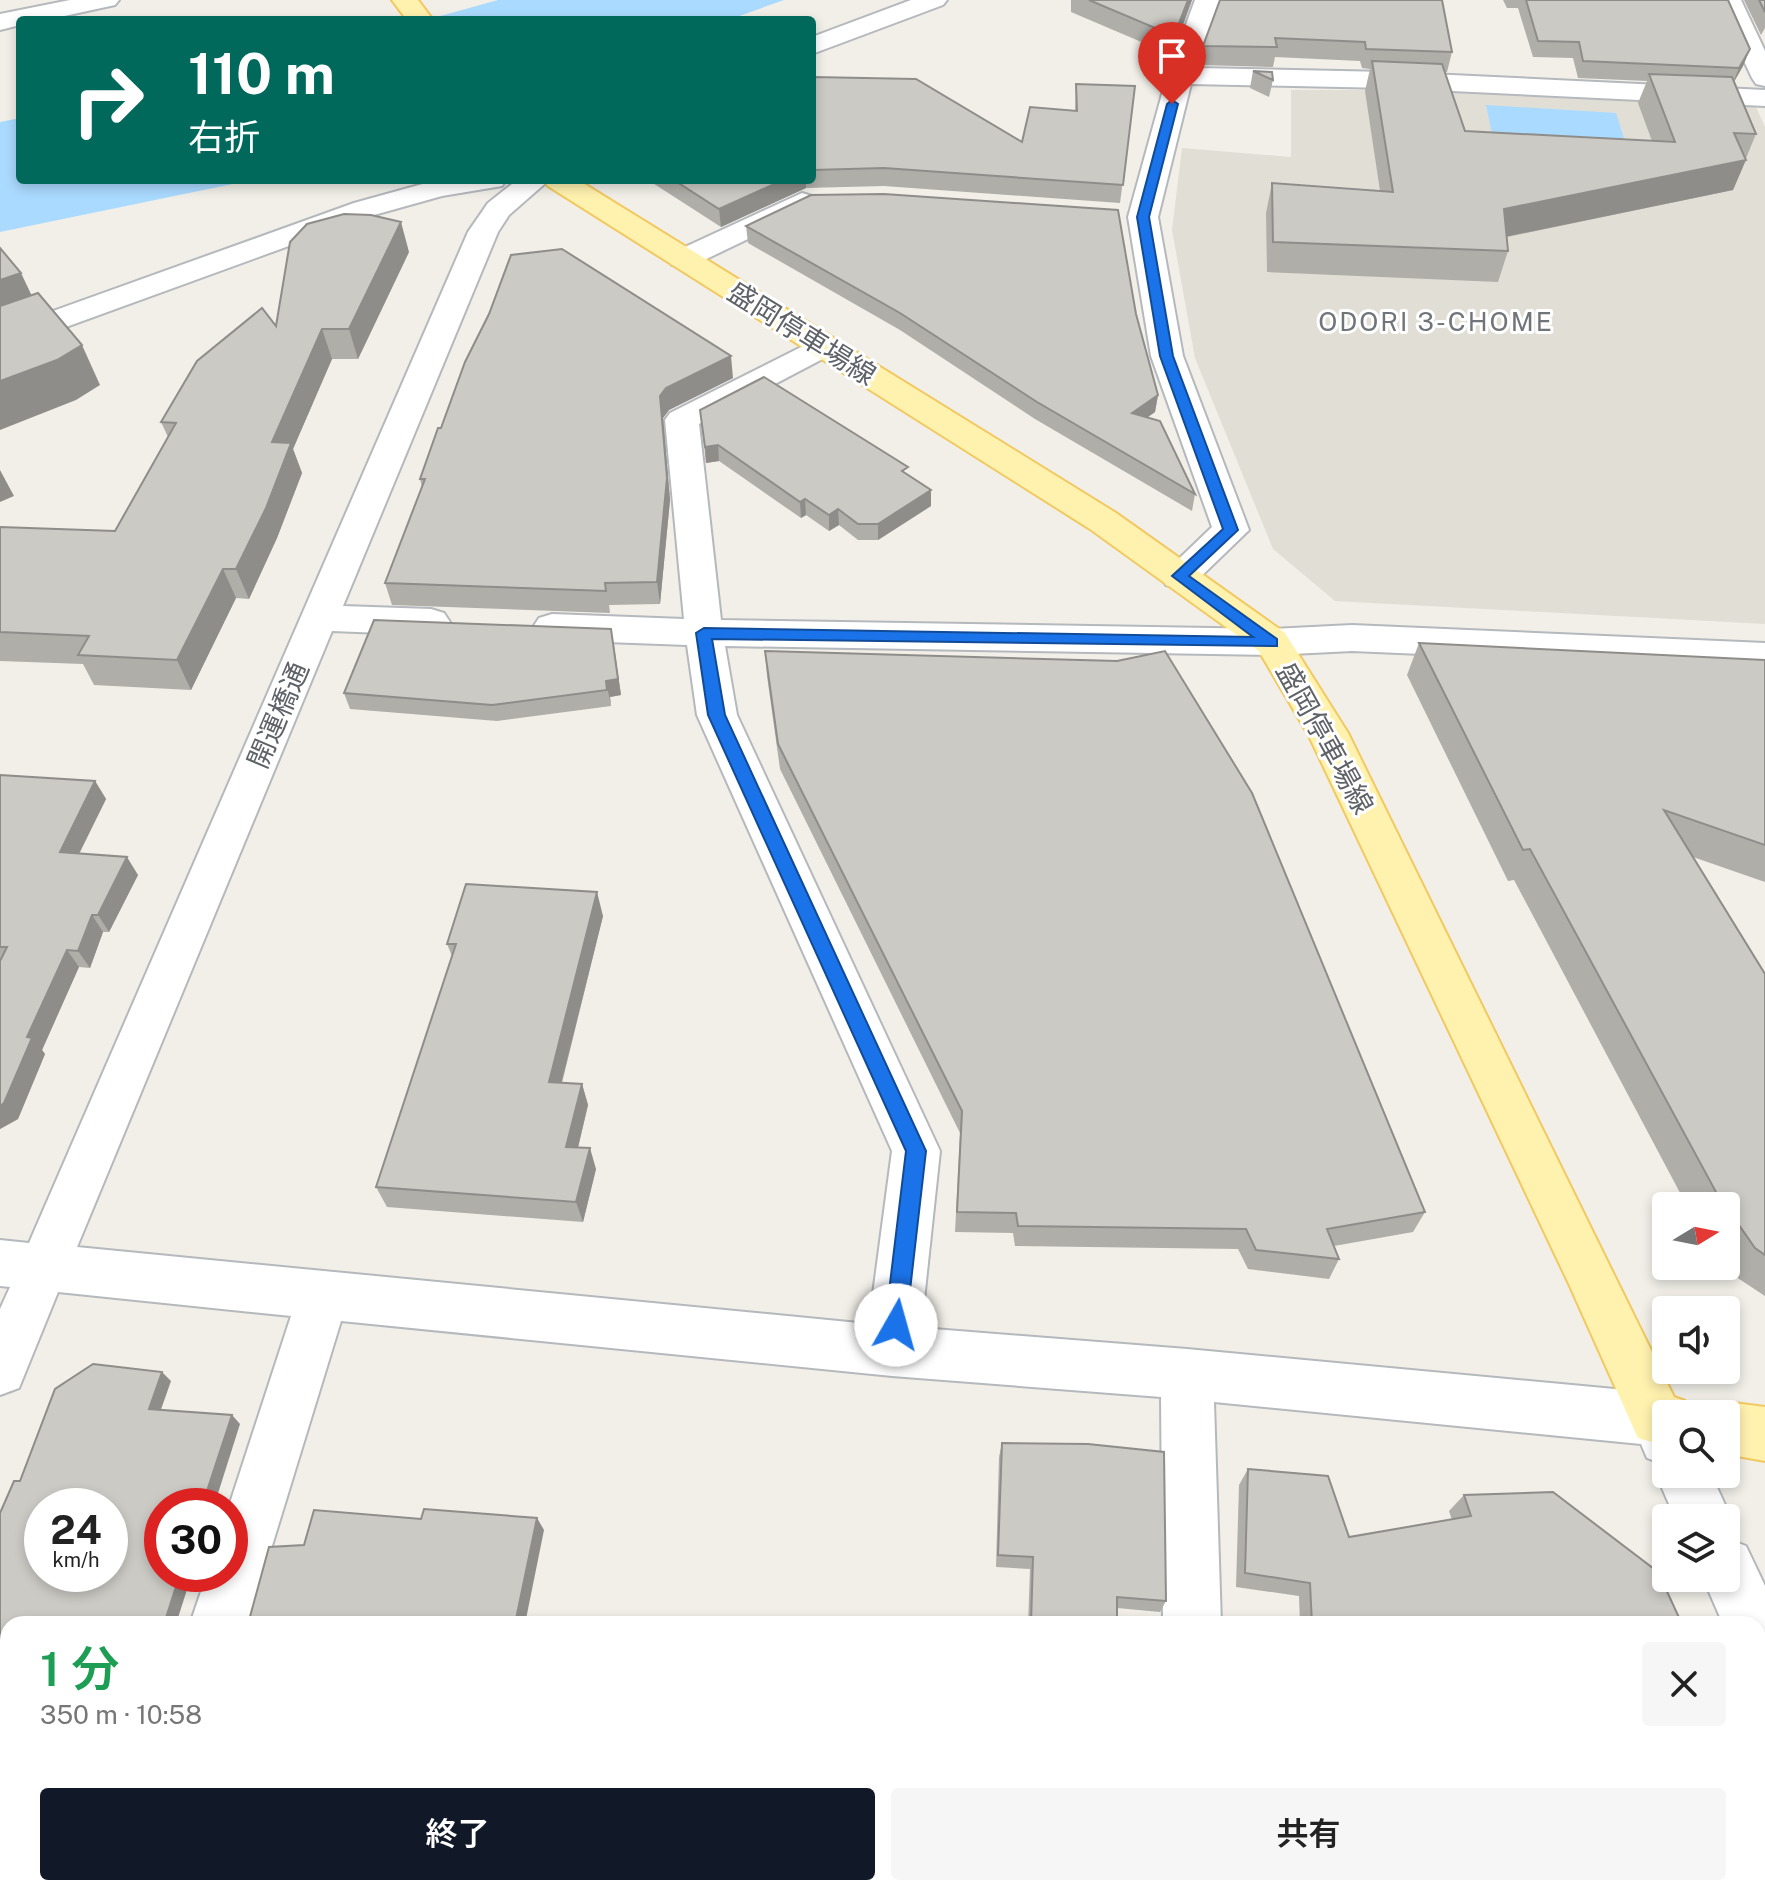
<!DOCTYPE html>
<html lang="ja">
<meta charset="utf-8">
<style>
body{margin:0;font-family:"Public Sans","Noto Sans JP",sans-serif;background:#f6f6f6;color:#222;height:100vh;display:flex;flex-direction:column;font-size:30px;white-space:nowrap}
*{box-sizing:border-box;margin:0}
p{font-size:26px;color:#767676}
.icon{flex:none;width:44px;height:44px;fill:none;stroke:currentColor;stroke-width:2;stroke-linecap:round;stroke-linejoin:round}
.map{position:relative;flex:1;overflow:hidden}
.side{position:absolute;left:0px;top:1616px;width:1766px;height:280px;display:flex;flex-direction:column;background:#fff;border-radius:24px 24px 0 0;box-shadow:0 4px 12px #0003}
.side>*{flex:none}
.top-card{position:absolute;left:16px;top:16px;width:800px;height:168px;border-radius:8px;box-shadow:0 4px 12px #0003;background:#00695c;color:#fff;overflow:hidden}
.needle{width:52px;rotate:80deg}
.fabs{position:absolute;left:1652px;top:1192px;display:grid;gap:16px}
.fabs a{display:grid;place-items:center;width:88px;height:88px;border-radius:8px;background:#fff;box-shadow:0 4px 12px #0003;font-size:40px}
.speed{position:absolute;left:24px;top:1488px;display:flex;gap:16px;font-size:40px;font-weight:700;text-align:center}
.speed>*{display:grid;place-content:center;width:104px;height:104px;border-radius:50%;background:#fff;box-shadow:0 4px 12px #0003;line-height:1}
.speed small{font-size:20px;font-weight:400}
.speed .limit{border:12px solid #d22;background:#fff;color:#111}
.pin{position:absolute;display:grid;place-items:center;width:68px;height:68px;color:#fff;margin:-82px -34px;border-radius:50% 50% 50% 0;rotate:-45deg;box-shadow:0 0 8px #0007}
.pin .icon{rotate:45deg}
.me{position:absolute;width:88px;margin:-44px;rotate:7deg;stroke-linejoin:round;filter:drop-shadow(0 0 6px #0008)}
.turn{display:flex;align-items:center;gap:28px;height:168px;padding:0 40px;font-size:36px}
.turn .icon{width:104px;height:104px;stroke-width:2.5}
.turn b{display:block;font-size:56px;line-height:68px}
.round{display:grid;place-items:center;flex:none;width:84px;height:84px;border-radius:8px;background:#f6f6f6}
.overview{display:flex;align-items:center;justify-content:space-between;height:136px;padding:0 40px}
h1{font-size:48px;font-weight:600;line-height:60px;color:#1e9e55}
.cta{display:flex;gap:16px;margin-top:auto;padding:16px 40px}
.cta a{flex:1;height:92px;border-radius:8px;background:#111827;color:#fff;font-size:32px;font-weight:600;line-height:92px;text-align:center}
.cta a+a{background:#f6f6f6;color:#222}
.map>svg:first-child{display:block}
</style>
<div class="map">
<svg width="1765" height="1896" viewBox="0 0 1765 1896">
<rect width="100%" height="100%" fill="#f1efe8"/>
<polygon fill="#e1ded6" points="1291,90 1400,90 1756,107 1765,127 1765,624 1335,601 1273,549 1195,358 1172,230 1182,148 1291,157"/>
<g fill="#aadaff">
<polygon points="498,0 784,0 728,20 426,20"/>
<polygon points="1486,105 1616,113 1628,151 1494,143"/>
<polygon points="20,118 20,180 252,180 0,232 0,122"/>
</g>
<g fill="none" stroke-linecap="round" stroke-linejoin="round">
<g stroke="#b5b8bc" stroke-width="4">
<g id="minor">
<polygon points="70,0 119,0 115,5 46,20 20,20 20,25 0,30 0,14"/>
<polygon points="911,0 947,0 943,5 812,54 812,37"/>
<polygon points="1195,0 1221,0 1196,68 1388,72 1765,90 1765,106 1388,88 1191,84 1158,217 1183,356 1249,530 1192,585 1179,588 1166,585 1161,576 1212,527 1151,356 1128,217 1167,76"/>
<polygon points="1715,0 1741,0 1765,51 1765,86 1756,84 1752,78"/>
<polygon points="437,180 506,180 502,186 442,196 374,215 0,351 0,330 354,203"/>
<polygon points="517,180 549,180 509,215 498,232 343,606 431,609 444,613 450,622 444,631 431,635 332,631 77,1247 869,1324 892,1151 697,715 687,645 552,640 539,636 533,627 539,618 552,614 684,619 665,420 670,413 823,336 834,339 839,346 834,353 699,424 721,620 1272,629 1352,625 1765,643 1765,669 1352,651 1272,655 725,646 737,715 940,1151 921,1328 1187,1349 1657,1393 1676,1400 1682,1414 1666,1414 1666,1474 1711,1474 1731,1518 1726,1529 1726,1518 1675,1518 1656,1474 1660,1463 1647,1458 1641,1444 1214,1402 1221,1624 1163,1624 1161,1397 892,1376 341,1321 248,1624 190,1624 207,1574 230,1574 229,1506 291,1316 58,1292 19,1388 0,1395 0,1309 10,1287 0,1286 0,1240 29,1243 468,232 488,203"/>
<polygon points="802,193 812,196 817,202 812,208 694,265 672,265 668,259 672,253"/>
<polygon points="1726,1538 1746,1546 1765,1586 1765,1648 1758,1651 1758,1624 1723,1624 1703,1578 1726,1578"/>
<polygon points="103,1888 165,1888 162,1896 100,1896"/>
<rect x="1168" y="1888" width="62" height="8"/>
</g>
</g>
<g stroke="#f2c960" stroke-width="4">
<g id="major">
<polygon points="392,0 418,0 433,20 407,20"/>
<polygon points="544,180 578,180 1116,513 1285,633 1348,733 1674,1397 1685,1401 1690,1414 1666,1414 1666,1446 1638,1438 1569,1284 1309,736 1259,651 1090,529 548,186"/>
<polygon points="1726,1402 1765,1407 1765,1461 1726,1454 1726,1414 1705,1414 1707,1409"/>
</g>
</g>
<use href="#minor" fill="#fff" fill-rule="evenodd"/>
<use href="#major" fill="#fff2af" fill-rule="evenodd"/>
</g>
<g fill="#afaea9">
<polygon points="1071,0 1192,0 1172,55 1071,12"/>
<polygon points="1220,0 1452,52 1447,72 1445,72 1465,131 1652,141 1638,103 1647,81 1578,78 1573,58 1533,57 1518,8 1507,8 1503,0 1728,0 1750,49 1743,66 1734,82 1756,134 1733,190 1507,237 1508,251 1498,282 1267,272 1266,213 1272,183 1380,191 1365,91 1370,69 1362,68 1360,61 1275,57 1273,67 1200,65 1203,46"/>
<polygon points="1744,0 1765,0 1765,28 1761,35"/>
<polygon points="1253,71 1273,80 1269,97 1250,88"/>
<polygon points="812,77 1022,142 1075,111 1076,84 1135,86 1120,203 884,186 806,188 721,227 648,180 812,180"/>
<polygon points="746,226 1158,395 1155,412 1147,417 1195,494 1192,511 1035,419 900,330 748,243"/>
<polygon points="409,252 358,359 332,359 293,449 302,473 277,538 249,599 236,598 191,690 94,685 83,664 0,661 0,527 115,531 168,437 161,422 276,326"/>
<polygon points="489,314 733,378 669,410 663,418 670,500 660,604 609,605 610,613 392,605 385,583 422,487 420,479"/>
<polygon points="700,410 908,475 931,490 931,506 878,540 858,540 839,525 829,531 806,515 801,518 719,461 706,463"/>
<polygon points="1419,643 1765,660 1765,882 1693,857 1765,974 1765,1296 1730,1273 1726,1266 1726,1206 1687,1206 1514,880 1508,881 1407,675"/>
<polygon points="614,645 621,695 610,697 611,706 497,721 350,709 344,693"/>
<polygon points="765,651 1425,1212 1413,1232 1334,1246 1339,1259 1329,1279 1248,1269 1238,1249 1015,1246 1013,1233 955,1232 960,1133 780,769 767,676"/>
<polygon points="0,775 95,781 106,799 79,854 138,875 109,932 103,932 90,968 79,967 42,1050 45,1054 18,1119 0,1129"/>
<polygon points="603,916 562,1083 582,1084 588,1105 578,1148 596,1169 583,1222 387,1207 376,1187 452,956 447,944"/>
<polygon points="1002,1443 1166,1601 1160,1612 1117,1608 1117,1624 1028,1624 1030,1569 996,1567 999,1457"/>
<polygon points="1248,1469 1349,1537 1452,1520 1449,1511 1464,1495 1682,1624 1300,1624 1299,1596 1236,1587 1239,1485"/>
<polygon points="300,1888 443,1888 442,1896 339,1896 340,1892"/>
<rect x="1071" y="1888" width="87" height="8"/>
<polygon points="1285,1888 1461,1888 1462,1896 1280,1896 1280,1891"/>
<polygon points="1509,1888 1758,1888 1765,1896 1512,1896"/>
</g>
<g fill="#8f8d8a">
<polygon points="1188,0 1192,0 1172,55 1174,36"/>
<polygon points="1750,49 1743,66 1732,85 1739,68"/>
<polygon points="1746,160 1733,190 1495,239 1504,209"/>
<polygon points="783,180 806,180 806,188 721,227 719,209"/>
<polygon points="401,222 409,252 358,359 349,329"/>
<polygon points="21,273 40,313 0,327 0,280"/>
<polygon points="322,329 332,359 293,449 302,473 277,538 249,599 236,569 272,442"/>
<polygon points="82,345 100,385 76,400 0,430 0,381"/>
<polygon points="731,356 733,378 669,410 663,418 670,500 660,604 657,582 660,396 666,388"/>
<polygon points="1158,395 1155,412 1130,430 1132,413"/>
<polygon points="718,445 719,461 706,463 705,447"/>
<polygon points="0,470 14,496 0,502"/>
<polygon points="931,490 931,506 878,540 878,524"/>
<polygon points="805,499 806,515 801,518 800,502"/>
<polygon points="838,509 839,525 829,531 829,515"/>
<polygon points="223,569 236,598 191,690 177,660"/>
<polygon points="611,629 621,695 610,697 611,706 606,681"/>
<polygon points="95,781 106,799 71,870 60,852"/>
<polygon points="127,857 138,875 109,932 98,915"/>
<polygon points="597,892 603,916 556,1104 549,1082"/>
<polygon points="92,915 103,932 90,968 78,951"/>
<polygon points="67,950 79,967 42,1050 45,1054 18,1119 0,1129 0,1106 27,1037"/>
<polygon points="582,1084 588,1105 573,1168 566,1147"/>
<polygon points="590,1148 596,1169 583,1222 576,1202"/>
<polygon points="162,1372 171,1381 158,1418 149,1409"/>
<polygon points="232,1415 240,1424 214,1506 202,1506"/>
<polygon points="537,1518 544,1530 525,1624 515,1624"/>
<polygon points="180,1574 192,1574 176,1624 164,1624"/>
<polygon points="8,1798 8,1815 3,1813"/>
<polygon points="0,1814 8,1816 8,1822 0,1844"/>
<polygon points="432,1888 443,1888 442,1896 431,1896"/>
</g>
<g fill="#cccac5" stroke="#8f8d8a" stroke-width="2" fill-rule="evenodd">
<polygon points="1089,0 1188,0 1174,36"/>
<polygon points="1220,0 1442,0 1452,52 1366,49 1365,42 1275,38 1277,47 1203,46"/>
<polygon points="1526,0 1728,0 1750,49 1739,68 1583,61 1579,42 1538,41"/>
<polygon points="1759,0 1765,0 1765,12"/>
<polygon points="1372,61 1442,64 1465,131 1675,142 1649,74 1732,77 1756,134 1734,133 1746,160 1504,209 1508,251 1273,242 1272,183 1393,192"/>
<polygon points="1253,71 1272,72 1273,80"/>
<polygon points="812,77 916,79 1022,142 1030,107 1077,111 1076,84 1135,86 1123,185 884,168 812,170"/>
<polygon points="674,180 783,180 719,209"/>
<polygon points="884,194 1118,210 1136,314 1158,395 1132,413 1160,421 1195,494 1037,402 900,313 746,226 811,195"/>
<polygon points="344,214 371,215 401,222 349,329 322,329 272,442 291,443 266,508 236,569 223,569 177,660 78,655 89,636 0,632 0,527 115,531 176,423 161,422 197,361 262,308 276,326 290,242 307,224"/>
<polygon points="0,248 21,273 0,280"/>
<polygon points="562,249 731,356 666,388 660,396 667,478 657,582 605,583 606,591 385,583 425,479 420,479 438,428 441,428 465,362 489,314 511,255"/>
<polygon points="38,293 82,345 57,360 0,381 0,306"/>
<polygon points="764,377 908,467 902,471 931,490 878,524 858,524 838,509 829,515 805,499 800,502 718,445 705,447 700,410"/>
<polygon points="374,620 611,629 618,679 606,681 607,690 492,705 344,693"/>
<polygon points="1419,643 1765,660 1765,845 1664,810 1765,974 1765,1255 1755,1248 1716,1192 1530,849 1523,850"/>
<polygon points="765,651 1117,661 1165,651 1252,793 1425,1212 1327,1229 1339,1259 1256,1250 1246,1229 1018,1226 1016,1213 957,1212 962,1111 778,744"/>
<polygon points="0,775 95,781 60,852 127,857 98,915 92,915 78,951 67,950 27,1037 32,1038 4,1103 0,1106 0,961 7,947 0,947"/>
<polygon points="466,884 597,892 549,1082 582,1084 566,1147 590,1148 576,1202 376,1187 456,944 447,944"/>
<path d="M93 1364 162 1372 149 1409 232 1415 202 1506H162V1574H180L164 1624H8V1798L3 1813H0V1513L14 1481H20L55 1389ZM42 1506H110V1574H42Z"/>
<polygon points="1002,1443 1088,1444 1164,1452 1166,1601 1117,1597 1117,1624 1031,1624 1033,1557 998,1555"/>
<polygon points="1248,1469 1328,1476 1349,1537 1471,1516 1464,1495 1553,1492 1658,1572 1682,1624 1312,1624 1310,1583 1245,1573"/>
<polygon points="424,1509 537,1518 515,1624 248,1624 269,1547 304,1545 314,1510 421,1519"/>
<polygon points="1758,1793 1765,1809 1765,1896 1533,1896 1530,1888 1758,1888"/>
<polygon points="341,1888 432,1888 431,1896 339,1896"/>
<rect x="1076" y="1888" width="82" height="8"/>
<polygon points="1292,1888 1316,1888 1326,1890 1326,1888 1461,1888 1462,1896 1291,1896"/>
</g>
<polygon fill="#1a73e8" stroke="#114b97" stroke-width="2" points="1172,100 1178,104 1149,217 1173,356 1238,530 1189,576 1277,639 1277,646 712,639 725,715 926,1151 906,1325 903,1333 896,1336 888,1333 885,1325 906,1151 708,715 696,633 704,628 1253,637 1172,576 1223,529 1160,356 1137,217 1167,104"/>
<g text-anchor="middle" stroke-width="6" stroke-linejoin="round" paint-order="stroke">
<g font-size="26" letter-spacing="2" fill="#70757a" stroke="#fff">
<text x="1436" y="331">ODORI 3-CHOME</text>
</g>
<g font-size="28" fill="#5f6368" stroke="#fff">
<text transform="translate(802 333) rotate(32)" y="10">盛岡停車場線</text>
<text transform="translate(278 715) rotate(-67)" y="10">開運橋通</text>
<text transform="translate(1325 738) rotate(61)" y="10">盛岡停車場線</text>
</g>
</g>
</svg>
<div class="fabs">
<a><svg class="needle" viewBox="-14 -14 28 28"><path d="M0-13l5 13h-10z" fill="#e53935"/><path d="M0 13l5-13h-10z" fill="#767676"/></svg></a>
<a><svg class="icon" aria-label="sound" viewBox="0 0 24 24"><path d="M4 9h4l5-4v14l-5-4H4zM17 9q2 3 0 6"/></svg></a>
<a><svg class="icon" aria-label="search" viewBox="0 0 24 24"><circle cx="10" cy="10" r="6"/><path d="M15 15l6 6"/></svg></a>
<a><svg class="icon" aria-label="layers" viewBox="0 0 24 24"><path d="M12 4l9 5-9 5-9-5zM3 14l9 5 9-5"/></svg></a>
</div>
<div class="speed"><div>24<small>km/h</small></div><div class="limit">30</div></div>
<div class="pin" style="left:1172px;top:104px;background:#d93025"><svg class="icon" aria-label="arrive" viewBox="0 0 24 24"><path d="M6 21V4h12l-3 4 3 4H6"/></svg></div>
<svg class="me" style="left:896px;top:1325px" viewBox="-20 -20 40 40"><circle r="19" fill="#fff"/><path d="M0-13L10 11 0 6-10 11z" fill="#1a73e8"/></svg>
<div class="top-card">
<div class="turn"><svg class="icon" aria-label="right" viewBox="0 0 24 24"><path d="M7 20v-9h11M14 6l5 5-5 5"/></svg><div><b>110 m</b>右折</div></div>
</div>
<section class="side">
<div class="overview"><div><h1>1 分</h1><p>350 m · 10:58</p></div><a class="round"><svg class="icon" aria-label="close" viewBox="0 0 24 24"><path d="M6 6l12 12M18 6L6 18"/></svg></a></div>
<div class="cta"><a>終了</a><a>共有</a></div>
</section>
</div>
